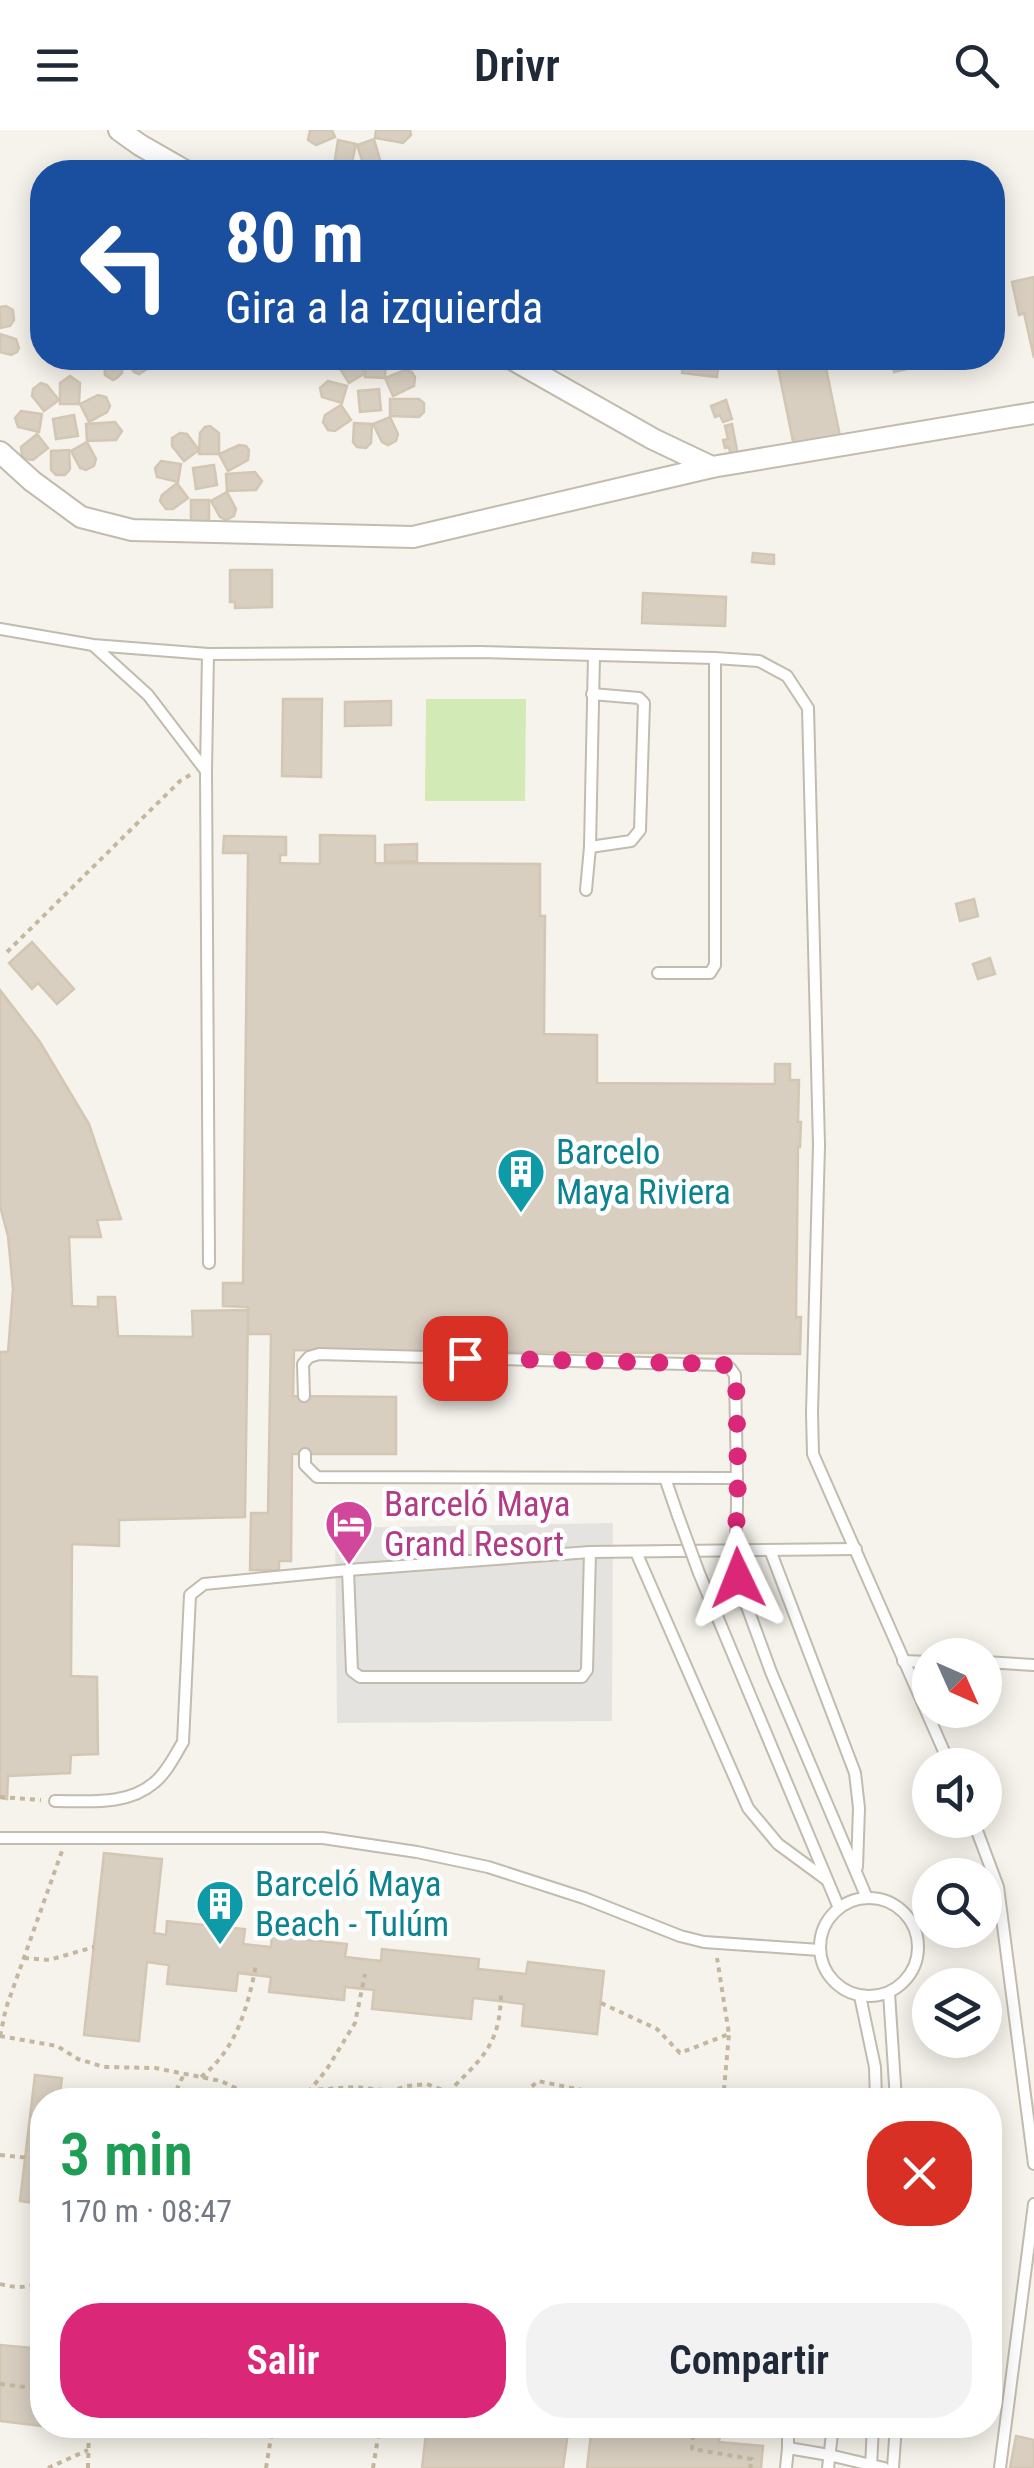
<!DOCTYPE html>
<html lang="es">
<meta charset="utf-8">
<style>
body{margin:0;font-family:"Roboto Condensed",sans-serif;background:#f2f2f3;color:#1f2937;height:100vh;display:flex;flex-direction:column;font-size:38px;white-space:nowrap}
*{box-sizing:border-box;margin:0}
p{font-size:32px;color:#747a83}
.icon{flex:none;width:55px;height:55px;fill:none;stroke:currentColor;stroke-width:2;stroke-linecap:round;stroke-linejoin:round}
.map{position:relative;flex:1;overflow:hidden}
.sheet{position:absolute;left:30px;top:1958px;width:972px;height:350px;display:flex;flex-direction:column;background:#fff;border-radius:40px;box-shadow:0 5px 25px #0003}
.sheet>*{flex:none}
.guide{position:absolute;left:30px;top:30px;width:975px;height:210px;border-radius:40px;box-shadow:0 5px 25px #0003;background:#1a4fa0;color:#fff;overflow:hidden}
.needle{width:65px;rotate:135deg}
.controls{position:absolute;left:912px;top:1508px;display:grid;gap:20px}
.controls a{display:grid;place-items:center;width:90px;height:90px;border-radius:50%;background:#fff;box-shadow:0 5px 25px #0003;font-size:50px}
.pin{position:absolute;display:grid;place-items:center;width:85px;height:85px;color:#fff;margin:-42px;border-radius:20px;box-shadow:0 5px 15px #0006}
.me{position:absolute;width:110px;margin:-55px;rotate:358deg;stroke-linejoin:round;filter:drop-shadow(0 0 8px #0008)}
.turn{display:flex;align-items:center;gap:35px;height:210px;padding:0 30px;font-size:45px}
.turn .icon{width:130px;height:130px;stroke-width:2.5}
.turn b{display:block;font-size:70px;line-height:85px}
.round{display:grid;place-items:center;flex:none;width:105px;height:105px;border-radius:40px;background:#f2f2f3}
.headline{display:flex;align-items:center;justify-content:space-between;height:170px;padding:0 30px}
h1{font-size:60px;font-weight:600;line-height:75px;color:#1e9e55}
.primary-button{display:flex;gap:20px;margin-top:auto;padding:20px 30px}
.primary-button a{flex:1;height:115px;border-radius:40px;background:#db2777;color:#fff;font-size:40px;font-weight:600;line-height:115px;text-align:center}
.primary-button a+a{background:#f2f2f3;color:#1f2937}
header{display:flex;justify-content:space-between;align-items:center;height:130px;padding:0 30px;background:#fff;font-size:45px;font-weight:600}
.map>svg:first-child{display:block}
</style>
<header><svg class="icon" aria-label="menu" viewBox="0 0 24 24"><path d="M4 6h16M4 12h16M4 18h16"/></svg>Drivr<svg class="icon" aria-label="search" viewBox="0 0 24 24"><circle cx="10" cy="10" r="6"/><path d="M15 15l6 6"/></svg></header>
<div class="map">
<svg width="1034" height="2338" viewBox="0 0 1034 2338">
<rect width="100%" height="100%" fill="#f6f3ec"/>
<polygon fill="#d2eab5" points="426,569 526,569 525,671 425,671"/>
<polygon fill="#e5e3e0" points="613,1393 612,1591 337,1593 335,1398"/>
<g fill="#d8cfc1" stroke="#d3c7b4" stroke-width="2.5">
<polygon points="310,0 332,0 335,7 316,15 308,10"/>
<polygon points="376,0 410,0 411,5 403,13 375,8"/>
<polygon points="374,9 380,30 377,34 369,36 363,33 357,15"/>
<polygon points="338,10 356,14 352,32 347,37 338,35 335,29"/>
<polygon points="1034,147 1034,228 1024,183 1019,185 1012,152"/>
<polygon points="6,176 13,180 14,190 10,196 0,198 0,177"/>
<polygon points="0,204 16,209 19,218 17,222 11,225 0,222"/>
<polygon points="104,228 122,228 122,243 117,248 113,250 105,245"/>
<polygon points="125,228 146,228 149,233 147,239 139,244 134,242"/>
<polygon points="341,228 355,228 365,243 349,253 339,237"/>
<polygon points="367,228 386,228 385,248 365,247"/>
<polygon points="684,228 719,228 717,247 682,243"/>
<polygon points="776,228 824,228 840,306 794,316"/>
<polygon points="891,228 954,228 894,242"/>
<polygon points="405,240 412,242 415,247 414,256 393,266 385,248"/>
<polygon points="70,246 80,253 79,274 60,274 60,253"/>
<polygon points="328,251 347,256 342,273 322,267 320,258"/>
<polygon points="41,253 47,255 59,270 44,281 32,266 33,259"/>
<polygon points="379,259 381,280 360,282 358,261"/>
<polygon points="98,265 106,267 110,276 107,282 89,292 80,274"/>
<polygon points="390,269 419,269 424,273 424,282 419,287 390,286"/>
<polygon points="726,270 732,289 723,292 720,285 715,287 711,276"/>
<polygon points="341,275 351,290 335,301 328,300 323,292 325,285"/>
<polygon points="21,281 42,284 39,302 18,297 15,288"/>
<polygon points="74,285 78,306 56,309 53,289"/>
<polygon points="390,287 398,304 396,311 388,315 382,312 373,294"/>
<polygon points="115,292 122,301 116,310 87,311 86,294"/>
<polygon points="354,293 372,294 371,313 366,318 357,317 353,312"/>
<polygon points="732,294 738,325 731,326 729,317 725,318 723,310 728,309 725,296"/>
<polygon points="210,296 219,303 219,324 199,324 200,303 205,297"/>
<polygon points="180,303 187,304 199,320 184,331 172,316 172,308"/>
<polygon points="37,304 48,318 33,330 26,329 22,326 21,317"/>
<polygon points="87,312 96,329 94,336 86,340 80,338 71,321"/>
<polygon points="239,315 246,316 249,320 248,330 228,341 219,324"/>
<polygon points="69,320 70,339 65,345 56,345 51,340 51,321"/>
<polygon points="161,331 181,334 178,352 157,347 155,338"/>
<polygon points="214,335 217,355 196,359 193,338"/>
<polygon points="255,342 262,351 256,360 227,361 226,344"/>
<polygon points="177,353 188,368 173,379 166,379 160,371 162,365"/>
<polygon points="227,362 236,379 234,386 226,390 220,387 211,371"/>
<polygon points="191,370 209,370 209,389 205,395 195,395 191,390"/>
<polygon points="753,423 774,425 774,434 752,432"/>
<polygon points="230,440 272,440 272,477 235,478 235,472 230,472"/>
<polygon points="643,463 726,467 725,496 642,493"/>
<polygon points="283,569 322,569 321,647 282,646"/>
<polygon points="391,571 391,595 345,596 345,572"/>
<polygon points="320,705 375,706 375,733 540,734 540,786 545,786 544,904 597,905 597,953 775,954 775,934 790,934 790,950 799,950 798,992 801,992 800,1017 798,1017 796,1187 801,1187 800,1224 294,1220 293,1266 396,1267 396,1324 292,1324 291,1431 279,1431 279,1440 250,1440 251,1383 268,1383 271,1204 248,1204 248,1177 223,1176 223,1153 243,1153 248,723 223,723 224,706 286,707 286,725 280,725 280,733 320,734"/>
<polygon points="417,714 417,731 385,732 385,715"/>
<polygon points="974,769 978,786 960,791 956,774"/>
<polygon points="32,812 74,859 57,874 38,853 32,859 9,833"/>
<polygon points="990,828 995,844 978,849 973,834"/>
<polygon points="0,860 40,912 89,994 121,1089 97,1090 101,1107 69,1107 72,1176 98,1177 98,1167 115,1167 118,1206 193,1207 192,1181 248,1180 245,1387 119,1390 119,1416 72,1414 71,1546 97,1547 98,1624 71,1625 70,1643 8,1646 7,1669 0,1668 0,1222 8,1222 13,1159 8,1106 0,1076"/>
<polygon points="104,1723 162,1729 154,1803 166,1805 167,1791 245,1799 243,1814 271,1817 272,1806 347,1814 345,1827 381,1831 382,1819 479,1829 478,1839 526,1844 528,1832 604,1841 597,1904 522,1896 524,1874 473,1868 471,1889 372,1879 374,1860 345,1857 344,1870 269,1862 271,1847 238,1843 236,1861 167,1854 169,1835 147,1832 139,1911 84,1905"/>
<polygon points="35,1945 62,1948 59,1970 42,1970 42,2074 20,2071"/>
<polygon points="0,2215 42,2219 42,2295 77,2295 76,2300 0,2291"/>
<polygon points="99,2295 204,2295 203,2307 99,2300"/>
<polygon points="427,2295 569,2295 563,2338 422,2338"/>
<polygon points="592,2295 721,2295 719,2312 763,2316 761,2338 587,2338"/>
<polygon points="1016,2306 1034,2310 1034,2338 1010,2338"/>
</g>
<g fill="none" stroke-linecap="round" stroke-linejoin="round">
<g stroke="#c2bbae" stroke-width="14">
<g id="service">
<polyline points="0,499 93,515 208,524 479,522 715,528 759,531 787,546 808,578 819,1015 812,1283 813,1324 950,1635"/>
<polyline points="94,516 148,565 206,641"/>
<polyline points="208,524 206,641 209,1133"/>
<polyline points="590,717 631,711 640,700 644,573 639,568 592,564"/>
<polyline points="586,760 590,717 594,525"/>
<polyline points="658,843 710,843 715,835 715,528"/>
<polyline points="304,1266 303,1234 309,1227 319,1224 722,1235 730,1238 735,1245 737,1348 317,1347 305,1335 305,1324"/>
<polyline points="665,1348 677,1383"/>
<polyline points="737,1376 737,1348"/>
<polyline points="770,1420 855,1643 859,1678 857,1737"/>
<polyline points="636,1422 748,1678 778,1714 827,1750"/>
<polyline points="735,1432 741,1460 771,1542 867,1768"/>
<polyline points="348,1440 352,1541 360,1547 582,1547 587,1540 590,1422"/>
<polyline points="699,1443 839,1778"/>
<polyline points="903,1531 930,1532"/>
<polyline points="985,1532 1034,1535"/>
<path d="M55 1671C89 1671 128 1676 155 1652 167 1642 175 1625 183 1612L190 1465 204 1454 348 1440 590 1422 856 1419"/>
<polyline points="973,1690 998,1757 1034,2034"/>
<polyline points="0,1708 323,1708 417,1722 488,1737 584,1768 680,1806 704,1812 820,1820"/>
<circle cx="869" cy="1817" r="49"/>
<polyline points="889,1863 896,1970"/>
<polyline points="860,1866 875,1937 876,1970"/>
<polyline points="788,2295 788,2318 829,2325 884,2338"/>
<polyline points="786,2338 788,2318"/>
<polyline points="828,2338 833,2295"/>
<polyline points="871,2338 873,2295"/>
<polyline points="893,2338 896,2295"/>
<polyline points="1000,2338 1034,2074"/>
</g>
</g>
<g stroke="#c2bbae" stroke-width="24">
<g id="minor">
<polyline points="119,0 140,15 187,42"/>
<polyline points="510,228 653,309 712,337"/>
<polyline points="0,322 32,351 81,387 132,400 413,407 712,337 1034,283"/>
</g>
</g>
<g stroke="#c4b79f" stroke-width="4" stroke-dasharray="5 5" stroke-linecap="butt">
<polyline points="7,822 180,651 192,644"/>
<polyline points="0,1667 41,1670"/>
<polyline points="24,1828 49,1830 94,1817"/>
<polyline points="601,1873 657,1899 680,1923 729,1904 717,1828"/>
<polyline points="0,1906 57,1916 78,1929 104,1937 155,1938 221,1951 254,1967 272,1968 298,1961 355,1957 391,1961 407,1956 427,1954 448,1962 453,1967 470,1970"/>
<polyline points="0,1906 6,1878 62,1721"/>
<path d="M201 1947C236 1920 248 1877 256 1835"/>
<polyline points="175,1970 177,1959 184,1944"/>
<polyline points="302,1970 327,1939 355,1893 365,1844"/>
<path d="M441 1970C478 1930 501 1920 501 1861"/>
<polyline points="517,1970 538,1951 587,1961 587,1970"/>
<polyline points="723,1970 729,1904"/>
<polyline points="0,2025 42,2029"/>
<path d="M0 2154C15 2158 29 2159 42 2150"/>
<polyline points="0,2254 42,2259"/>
<polyline points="694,2295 692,2319 752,2329 750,2338"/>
<polyline points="48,2338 88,2320"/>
<polyline points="88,2338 89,2295"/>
<polyline points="266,2338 273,2295"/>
<polyline points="373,2338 380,2295"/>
</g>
<use href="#service" stroke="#fff" stroke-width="10"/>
<use href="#minor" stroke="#fff" stroke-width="20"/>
<g stroke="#c2bbae" stroke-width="14" stroke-linecap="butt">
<g id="service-bridge">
<polyline points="677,1383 699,1443"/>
<polyline points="735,1432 737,1376"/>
</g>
</g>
<use href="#service-bridge" stroke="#fff" stroke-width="10"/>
</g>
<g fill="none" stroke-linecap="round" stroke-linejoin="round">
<polyline stroke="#db2777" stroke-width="18" stroke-dasharray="0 32.4" points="465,1228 722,1234 730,1238 736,1245 738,1348 735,1432 738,1448"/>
</g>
<defs>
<g id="building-pin" transform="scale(2.5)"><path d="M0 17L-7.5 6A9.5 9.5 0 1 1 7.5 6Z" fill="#0f9aa8" stroke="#fff"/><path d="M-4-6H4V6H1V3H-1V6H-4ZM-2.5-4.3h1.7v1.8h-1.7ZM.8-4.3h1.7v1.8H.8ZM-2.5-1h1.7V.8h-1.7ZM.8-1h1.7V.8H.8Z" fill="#fff"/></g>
<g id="hotel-pin" transform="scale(2.5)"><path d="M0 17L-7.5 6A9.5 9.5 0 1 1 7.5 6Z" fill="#d1479c" stroke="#fff"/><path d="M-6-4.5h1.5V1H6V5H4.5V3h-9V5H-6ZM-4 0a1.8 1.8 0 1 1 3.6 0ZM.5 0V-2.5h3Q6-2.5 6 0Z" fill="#fff"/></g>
</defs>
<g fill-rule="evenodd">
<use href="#building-pin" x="521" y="1042"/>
<use href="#hotel-pin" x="349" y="1394"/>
<use href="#building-pin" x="220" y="1774"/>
</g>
<g text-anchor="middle" stroke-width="9" stroke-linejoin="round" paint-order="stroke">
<g font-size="35" fill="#0d838f" stroke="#fff" text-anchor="start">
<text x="556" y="1034">Barcelo<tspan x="556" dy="40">Maya Riviera</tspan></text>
<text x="255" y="1766">Barceló Maya<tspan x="255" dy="40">Beach - Tulúm</tspan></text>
</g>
<g font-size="35" fill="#b23c85" stroke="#fff" text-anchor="start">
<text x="384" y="1386">Barceló Maya<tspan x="384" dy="40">Grand Resort</tspan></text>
</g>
</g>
</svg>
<div class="controls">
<a><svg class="needle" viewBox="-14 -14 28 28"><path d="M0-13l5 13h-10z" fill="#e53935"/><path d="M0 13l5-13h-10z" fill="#747a83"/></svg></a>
<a><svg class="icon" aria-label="sound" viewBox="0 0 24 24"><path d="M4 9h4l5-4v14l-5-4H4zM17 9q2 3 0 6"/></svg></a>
<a><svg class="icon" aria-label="search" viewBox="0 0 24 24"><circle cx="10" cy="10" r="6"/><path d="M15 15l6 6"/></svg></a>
<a><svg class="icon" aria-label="layers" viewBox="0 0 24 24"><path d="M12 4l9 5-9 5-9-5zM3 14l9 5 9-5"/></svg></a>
</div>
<div class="pin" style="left:465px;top:1228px;background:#d93025"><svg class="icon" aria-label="arrive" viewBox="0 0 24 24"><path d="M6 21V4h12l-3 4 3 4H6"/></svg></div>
<svg class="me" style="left:738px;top:1448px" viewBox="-20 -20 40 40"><path d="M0-17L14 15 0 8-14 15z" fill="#db2777" stroke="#fff" stroke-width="4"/></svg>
<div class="guide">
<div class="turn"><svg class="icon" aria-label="left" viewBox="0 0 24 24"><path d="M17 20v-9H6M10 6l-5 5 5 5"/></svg><div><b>80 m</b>Gira a la izquierda</div></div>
</div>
<section class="sheet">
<div class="headline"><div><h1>3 min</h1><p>170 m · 08:47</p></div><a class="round" style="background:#d93025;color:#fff"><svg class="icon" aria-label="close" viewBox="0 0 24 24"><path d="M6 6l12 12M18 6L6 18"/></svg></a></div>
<div class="primary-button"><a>Salir</a><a>Compartir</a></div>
</section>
</div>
